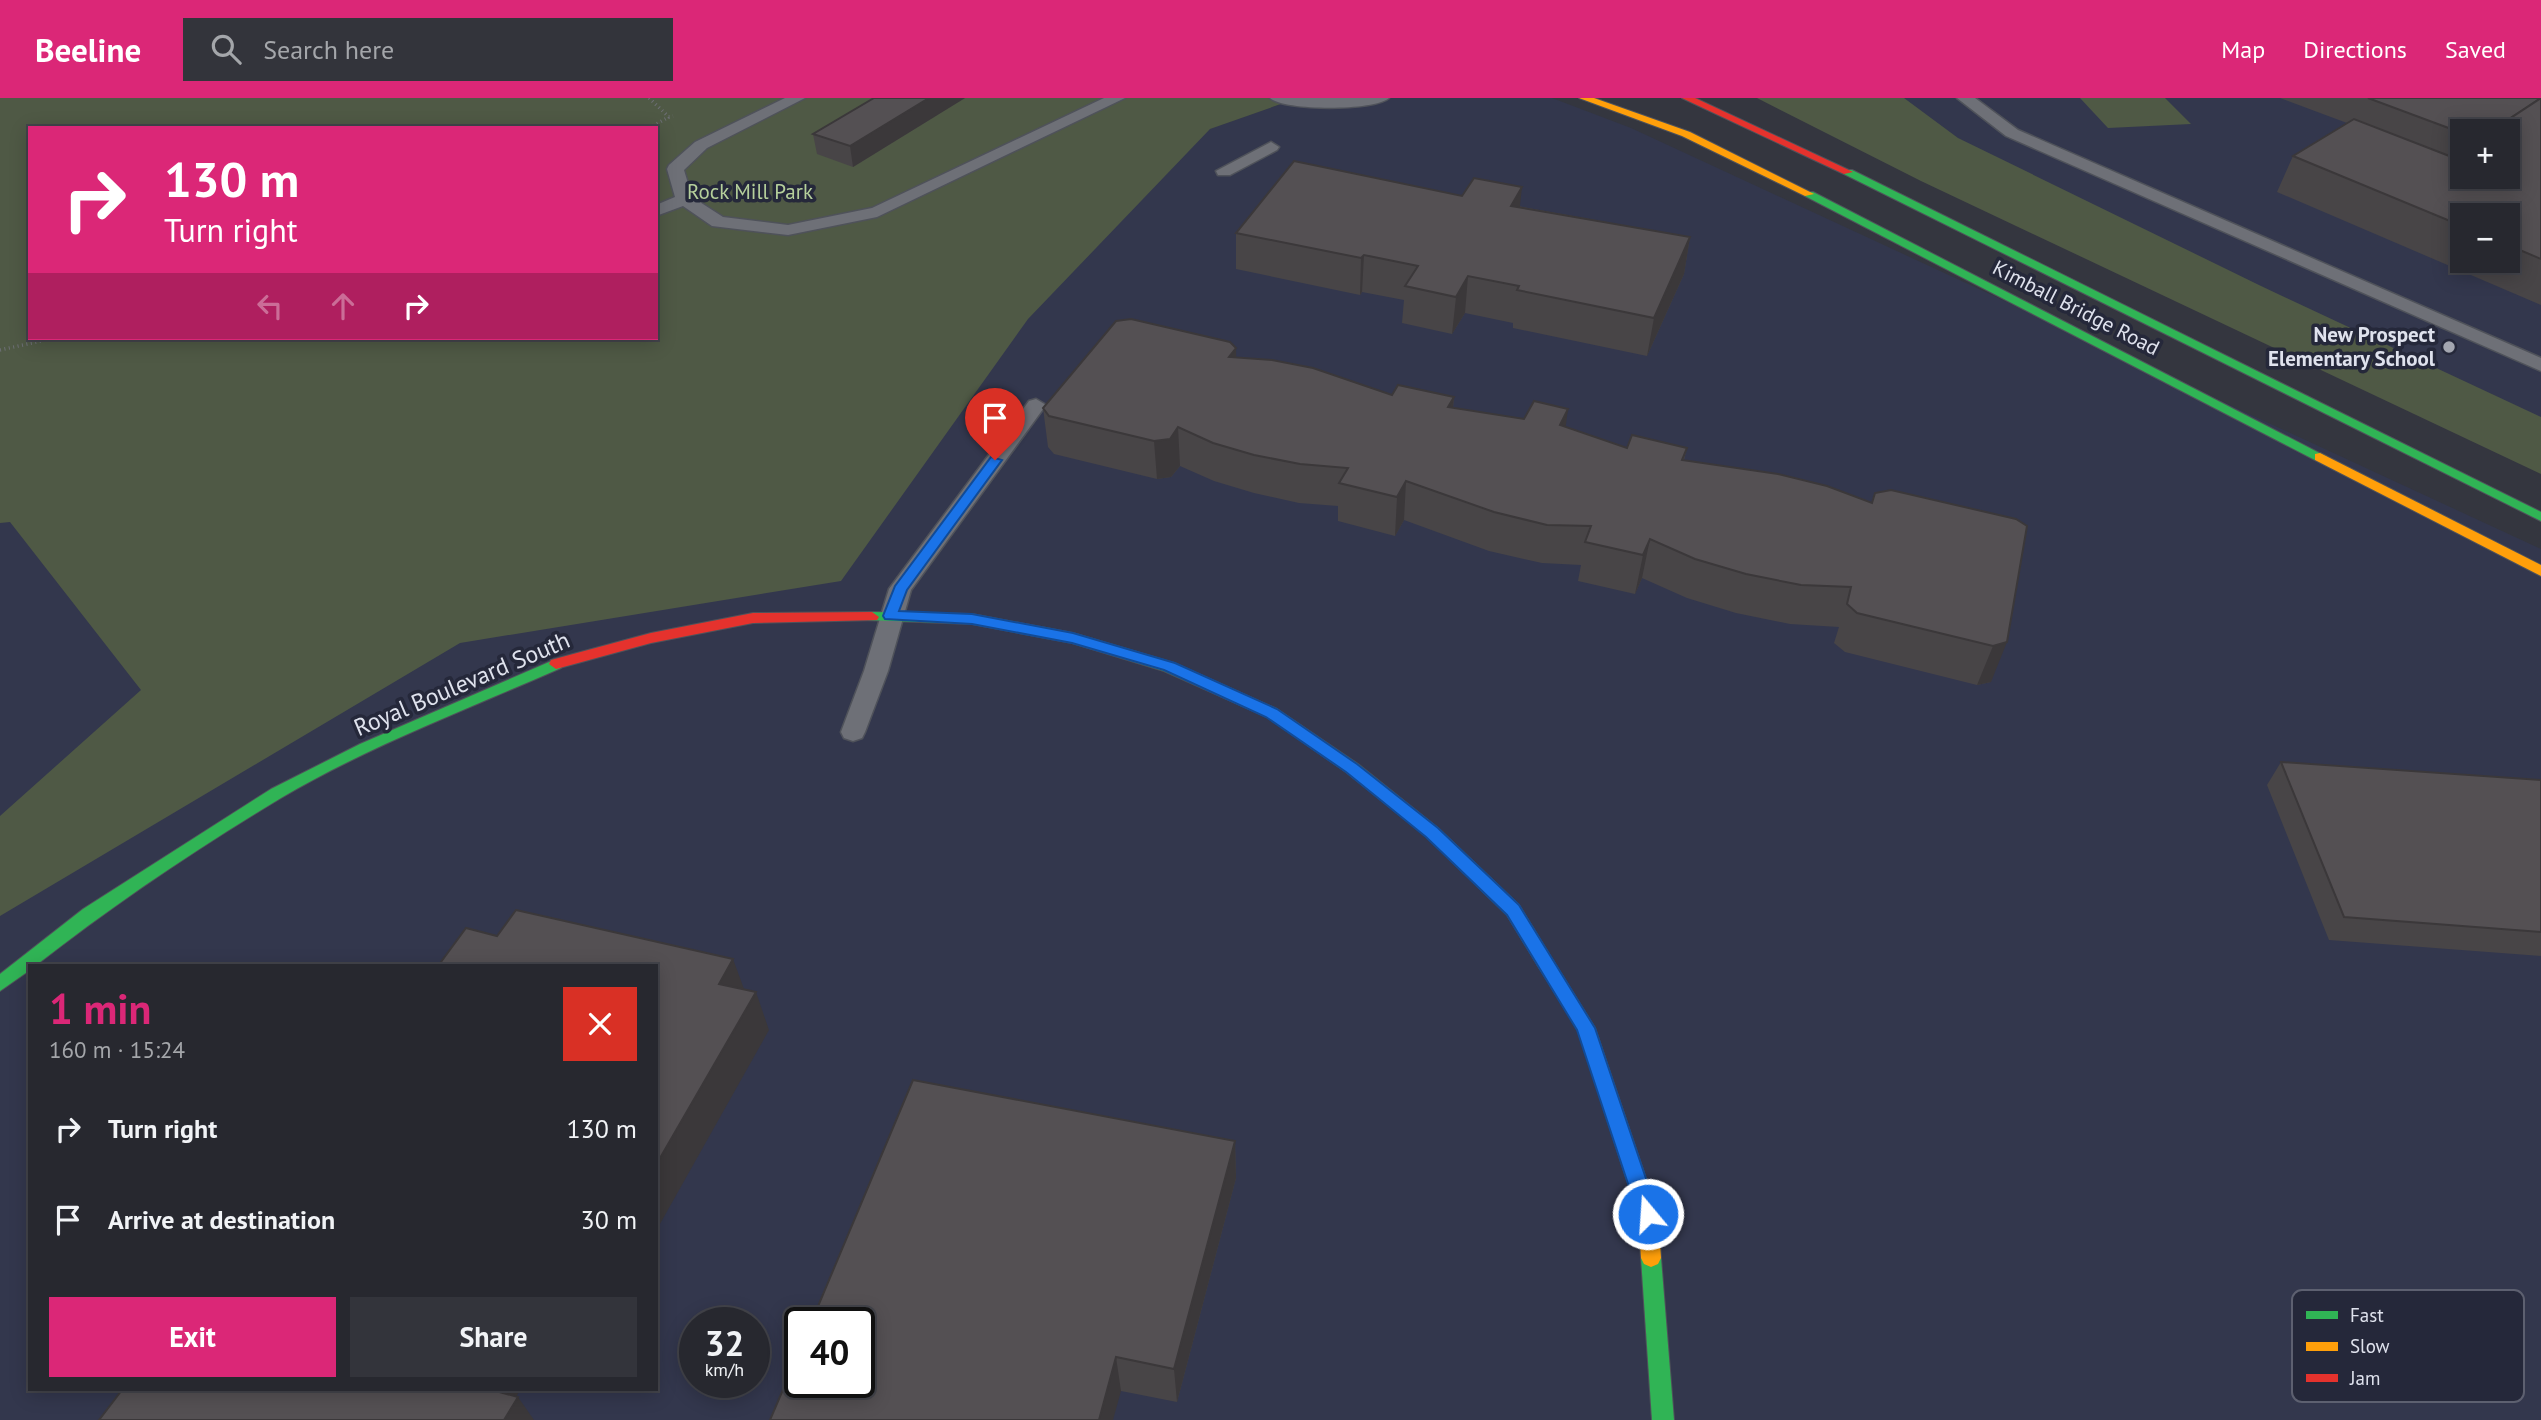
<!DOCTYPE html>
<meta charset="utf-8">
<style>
body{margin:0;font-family:"PT Sans",sans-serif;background:#33343b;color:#f1f3f6;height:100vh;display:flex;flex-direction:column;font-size:26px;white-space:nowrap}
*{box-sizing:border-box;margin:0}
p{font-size:23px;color:#a4a6aa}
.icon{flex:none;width:38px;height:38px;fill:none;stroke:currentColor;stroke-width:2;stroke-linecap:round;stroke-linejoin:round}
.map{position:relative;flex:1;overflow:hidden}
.side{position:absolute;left:28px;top:866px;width:630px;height:427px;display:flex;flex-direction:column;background:#27282f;border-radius:0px;box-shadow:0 4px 18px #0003,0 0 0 2px #43444b}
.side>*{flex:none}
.hud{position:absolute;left:28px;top:28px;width:630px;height:214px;border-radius:0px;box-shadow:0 4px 18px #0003,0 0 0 2px #43444b;background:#db2777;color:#fff;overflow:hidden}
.fabs{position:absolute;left:2450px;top:21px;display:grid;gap:14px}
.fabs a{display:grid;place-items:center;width:70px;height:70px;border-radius:0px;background:#27282f;box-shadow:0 4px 18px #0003,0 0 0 2px #43444b;font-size:35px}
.speed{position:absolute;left:679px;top:1209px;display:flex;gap:14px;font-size:35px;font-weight:700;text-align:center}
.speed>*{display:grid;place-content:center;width:91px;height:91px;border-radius:50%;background:#27282f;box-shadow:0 4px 18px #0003,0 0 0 2px #43444b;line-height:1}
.speed small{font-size:18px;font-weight:400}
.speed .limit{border:4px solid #111;border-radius:10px;background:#fff;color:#111}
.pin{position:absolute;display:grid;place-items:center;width:60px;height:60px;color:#fff;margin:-72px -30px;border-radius:50% 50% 50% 0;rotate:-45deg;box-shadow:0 0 7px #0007}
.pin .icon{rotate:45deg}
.me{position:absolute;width:77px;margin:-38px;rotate:342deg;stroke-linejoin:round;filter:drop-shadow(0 0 5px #0008)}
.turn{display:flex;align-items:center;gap:24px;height:147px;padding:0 21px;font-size:32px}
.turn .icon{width:91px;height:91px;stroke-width:2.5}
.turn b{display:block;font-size:49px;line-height:60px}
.lanes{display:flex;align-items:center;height:66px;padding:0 21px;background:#0003;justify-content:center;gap:35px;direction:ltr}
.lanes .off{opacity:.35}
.round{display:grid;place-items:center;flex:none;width:74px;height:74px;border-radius:0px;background:#33343b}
.overview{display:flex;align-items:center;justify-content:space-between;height:119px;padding:0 21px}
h1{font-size:42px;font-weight:700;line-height:52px;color:#db2777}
.primary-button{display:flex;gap:14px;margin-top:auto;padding:14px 21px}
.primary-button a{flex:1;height:80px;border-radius:0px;background:#db2777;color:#fff;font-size:28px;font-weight:700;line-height:80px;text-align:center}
.primary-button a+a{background:#33343b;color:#f1f3f6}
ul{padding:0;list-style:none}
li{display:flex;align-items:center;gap:21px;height:91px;padding:0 21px}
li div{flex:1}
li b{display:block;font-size:26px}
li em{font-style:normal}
header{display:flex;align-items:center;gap:42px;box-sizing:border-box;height:98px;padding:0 35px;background:#db2777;color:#fff}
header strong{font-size:33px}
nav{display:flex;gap:38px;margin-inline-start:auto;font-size:24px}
.search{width:490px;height:63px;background:#33343b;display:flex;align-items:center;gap:18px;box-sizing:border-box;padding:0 24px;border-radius:0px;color:#a4a6aa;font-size:26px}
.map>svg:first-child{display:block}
</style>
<header>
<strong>Beeline</strong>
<div class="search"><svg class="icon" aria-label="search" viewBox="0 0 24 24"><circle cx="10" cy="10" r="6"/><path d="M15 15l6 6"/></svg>Search here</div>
<nav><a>Map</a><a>Directions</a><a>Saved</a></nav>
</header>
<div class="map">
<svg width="2541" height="1322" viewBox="0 0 2541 1322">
<rect width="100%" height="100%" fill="#34363f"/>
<g fill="#33374d" fill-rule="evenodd">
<path d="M1298 0H1552L1631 30 2541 451V1322H0V425L656 240 692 212ZM30 868H656V1292H30ZM695 1225H754V1284H695ZM800 1225H859V1284H800Z"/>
<path d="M1821 0H2541V335ZM2462 33H2508V79H2462ZM2462 117H2508V163H2462Z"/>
</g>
<g fill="#4f5945" fill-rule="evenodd">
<path d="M0 0H1298L1210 31 1028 221 841 483 460 545 0 818V718L141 592 10 424 0 425ZM30 30H656V240H30Z"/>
<polygon points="1757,0 1904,0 1958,40 2261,188 2541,319 2541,376 1921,83"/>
<polygon points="2080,0 2165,0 2191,26 2108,30"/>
</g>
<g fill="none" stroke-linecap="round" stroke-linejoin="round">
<g stroke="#4f525a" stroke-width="3">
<g id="lane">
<polygon points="785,0 805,0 707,50 684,72 692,99 723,119 788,127 872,110 1104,0 1125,0 877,119 788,137 712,128 683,108 656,118 656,107 675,99 667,71 669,67 695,44"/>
<path d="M1270 0H1389C1375 13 1284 13 1270 0Z"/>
<polygon points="1957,0 1975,0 2018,32 2541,260 2541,273 2006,38"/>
<polygon points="1271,44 1279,49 1277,52 1230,77 1218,77 1216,73"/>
<polygon points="1036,301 1046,307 911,492 888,573 865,634 862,640 853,643 844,640 841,634 864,573 889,491 1029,303"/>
</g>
</g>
<g stroke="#4f525a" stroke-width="2">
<g id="fast">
<polygon points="1844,72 1852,72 2541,414 2541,423 1844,76"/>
<polygon points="1805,94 1813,94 2327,359 2325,362 2315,362 1805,98"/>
<polygon points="872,514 972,516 1073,535 1174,565 1277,611 1358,666 1438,730 1519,807 1552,861 1555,866 1552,871 1546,873 1540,871 1507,817 1426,738 1346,674 1267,619 1164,573 1072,545 972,526 867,522 865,519"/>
<path d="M556 561 561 562 563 566 561 570C468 611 369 648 281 700 196 751 113 807 35 868H30V872L0 893V876L83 811 271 691 360 646Z"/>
<polygon points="1651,1151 1658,1154 1661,1160 1674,1322 1652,1322 1641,1160 1644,1154"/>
</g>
</g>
<g stroke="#4f525a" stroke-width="2">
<g id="slow">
<polygon points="1579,0 1594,0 1690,34 1814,96 1805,98 1682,38"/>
<polygon points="2320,355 2541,467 2541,478 2315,362 2315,356"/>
<polygon points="1546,859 1552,861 1595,930 1658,1116 1661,1160 1658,1166 1651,1169 1644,1166 1641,1160 1638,1116 1578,932 1537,866 1540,861"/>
</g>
</g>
<g stroke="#4f525a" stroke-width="2">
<g id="jam">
<polygon points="1682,0 1695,0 1853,74 1844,76"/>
<polygon points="872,514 879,519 877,522 753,525 651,545 556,571 549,566 551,562 651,535 753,515"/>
</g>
</g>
<g stroke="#6d6f75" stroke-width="3.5" stroke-dasharray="1 3.5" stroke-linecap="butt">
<polyline points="649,0 669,19 673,18"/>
<polyline points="649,30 669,19"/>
<polyline points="0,252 55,240"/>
</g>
<use href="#lane" fill="#6e7077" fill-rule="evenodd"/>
<use href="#fast" fill="#30b455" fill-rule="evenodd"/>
<use href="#slow" fill="#ff9f0a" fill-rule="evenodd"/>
<use href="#jam" fill="#e5322d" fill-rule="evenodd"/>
</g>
<g fill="#484547" fill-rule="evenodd">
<polygon points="874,0 965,0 853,69 817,56 813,36"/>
<path d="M2280 0H2541V207L2277 94 2293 58 2347 25ZM2462 33H2508L2462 79ZM2462 117H2508V163H2462Z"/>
<polygon points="1462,98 1690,139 1684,176 1647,258 1513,230 1513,225 1465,215 1452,236 1402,225 1404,202 1362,194 1360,197 1236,171 1236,135"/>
<polygon points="1236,260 1392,297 1454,299 1453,310 1565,329 1627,350 1687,350 1684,362 1872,405 2016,421 1991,584 1977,587 1845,554 1834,545 1839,529 1790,526 1736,515 1687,500 1642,480 1635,496 1578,483 1581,467 1542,465 1489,453 1404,422 1395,438 1338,423 1338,408 1299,405 1254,395 1214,383 1180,368 1171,379 1157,381 1054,356 1048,349 1043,310"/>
<polygon points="2281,664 2541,682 2541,858 2329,842 2267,687"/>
<polygon points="1235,1043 1236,1080 1177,1304 1121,1293 770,1322"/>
</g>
<g fill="#3b383a">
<polygon points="929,0 965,0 853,69 850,48"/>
<polygon points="1522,89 1518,126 1511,108"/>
<polygon points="1690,139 1684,176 1647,258 1654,220"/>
<polygon points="1364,157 1362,194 1360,197 1361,160"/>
<polygon points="1468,178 1465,215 1452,236 1456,199"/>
<polygon points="1236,250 1237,288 1229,259"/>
<polygon points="1454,299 1450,337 1448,309"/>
<polygon points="1568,311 1563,349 1560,327"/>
<polygon points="1178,329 1180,368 1171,379 1157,381 1154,343"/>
<polygon points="1406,383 1404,422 1395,438 1397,399"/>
<polygon points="1650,441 1642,480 1635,496 1643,457"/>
<polygon points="2007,544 1991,584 1977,587 1993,548"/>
<polygon points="733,861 747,899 719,886"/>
<polygon points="756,894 769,932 656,1133 656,1067"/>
<polygon points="1235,1043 1236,1080 1177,1304 1174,1271"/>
<polygon points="1116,1259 1121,1293 1113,1322 1099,1322"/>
<polygon points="482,1292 520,1292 504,1321"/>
<polygon points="518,1299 534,1322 504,1322"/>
</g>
<g fill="#545053" stroke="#3b383a" stroke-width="2">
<polygon points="874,0 929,0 850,48 813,36"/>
<polygon points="2368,0 2541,0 2491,33 2462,33 2462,35"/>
<polygon points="2541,0 2541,161 2508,147 2508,117 2462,117 2462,128 2293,58 2354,21 2452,59 2462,52 2462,79 2508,79 2508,33 2491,33"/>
<polygon points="1294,63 1462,98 1474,80 1522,89 1511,108 1690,139 1654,220 1517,192 1519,188 1468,178 1456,199 1405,188 1418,168 1364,157 1361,160 1236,135"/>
<polygon points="1131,221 1230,244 1236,250 1229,259 1272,262 1313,270 1392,297 1398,287 1454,299 1448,309 1524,321 1534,303 1568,311 1560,327 1627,350 1632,337 1687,350 1682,362 1778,376 1827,388 1872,405 1875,395 1891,392 2016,421 2027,428 2007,544 1993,548 1857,515 1847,506 1851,489 1801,487 1746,476 1695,461 1650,441 1643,457 1585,444 1591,428 1547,427 1494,414 1406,383 1397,399 1339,385 1348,370 1300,366 1254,357 1213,345 1178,329 1170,341 1154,343 1049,318 1043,310 1116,223"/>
<polygon points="2281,664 2541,682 2541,834 2344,819"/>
<polygon points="516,812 733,861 719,886 756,894 656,1067 656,868 438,868 466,830 497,838"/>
<polygon points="913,982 1235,1043 1174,1271 1116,1259 1099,1322 770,1322 800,1252 800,1284 859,1284 859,1225 811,1225"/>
<polygon points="122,1292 492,1292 518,1299 504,1322 99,1322"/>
</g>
<polygon fill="#1a73e8" stroke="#114b97" stroke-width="2" points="991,359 1002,362 907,492 899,513 972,516 1073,535 1175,565 1277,611 1357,666 1438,730 1519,807 1595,930 1658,1116 1655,1123 1648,1125 1641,1123 1638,1116 1577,932 1507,817 1426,739 1346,674 1266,619 1164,572 1072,545 972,526 885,521 883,518 895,488"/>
<circle fill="#a3a6b0" stroke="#25283a" stroke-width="2.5" cx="2449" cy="249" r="7"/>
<g text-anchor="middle" stroke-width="7" stroke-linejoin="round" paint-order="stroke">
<g font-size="21" fill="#b5cf9b" stroke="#25283a">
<text x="750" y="101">Rock Mill Park</text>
</g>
<g font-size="21" fill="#dfe2ed" stroke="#25283a">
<text transform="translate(2076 210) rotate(27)" y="7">Kimball Bridge Road</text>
</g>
<g font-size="21" font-weight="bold" fill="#dfe2ed" stroke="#25283a" text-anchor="end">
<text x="2435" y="244">New Prospect<tspan x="2435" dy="24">Elementary School</tspan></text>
</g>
<g font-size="24" fill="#dfe2ed" stroke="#25283a">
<text transform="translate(462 586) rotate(-23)" y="8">Royal Boulevard South</text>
</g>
</g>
<rect x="2292" y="1192" width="232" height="112" rx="10" fill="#25283a" stroke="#5d6070" stroke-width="2"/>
<rect x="2306" y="1213" width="32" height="8" fill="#30b455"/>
<rect x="2306" y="1244" width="32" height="9" fill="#ff9f0a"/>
<rect x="2306" y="1276" width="32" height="8" fill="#e5322d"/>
<g font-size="19" fill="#dfe2ed">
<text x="2350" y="1224">Fast</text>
<text x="2350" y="1255">Slow</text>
<text x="2350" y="1287">Jam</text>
</g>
</svg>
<div class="fabs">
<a>+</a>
<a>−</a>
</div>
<div class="speed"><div>32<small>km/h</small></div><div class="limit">40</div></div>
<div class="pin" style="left:995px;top:362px;background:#d93025"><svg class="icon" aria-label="arrive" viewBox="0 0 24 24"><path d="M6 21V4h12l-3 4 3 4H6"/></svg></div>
<svg class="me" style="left:1648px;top:1116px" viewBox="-20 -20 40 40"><circle r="17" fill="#1a73e8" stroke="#fff" stroke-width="3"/><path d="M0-11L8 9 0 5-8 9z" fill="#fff"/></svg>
<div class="hud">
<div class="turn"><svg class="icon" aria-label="right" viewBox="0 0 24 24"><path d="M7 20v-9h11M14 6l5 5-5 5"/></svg><div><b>130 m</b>Turn right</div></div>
<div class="lanes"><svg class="icon off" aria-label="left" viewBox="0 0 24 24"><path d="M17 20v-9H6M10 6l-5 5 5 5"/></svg><svg class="icon off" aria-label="ahead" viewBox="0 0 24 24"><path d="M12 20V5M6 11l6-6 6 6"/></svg><svg class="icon" aria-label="right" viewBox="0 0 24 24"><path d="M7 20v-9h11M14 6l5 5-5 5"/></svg></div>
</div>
<section class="side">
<div class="overview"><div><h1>1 min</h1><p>160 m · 15:24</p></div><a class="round" style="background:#d93025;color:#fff"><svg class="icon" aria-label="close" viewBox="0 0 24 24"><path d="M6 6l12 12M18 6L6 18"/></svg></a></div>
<ul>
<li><svg class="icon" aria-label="right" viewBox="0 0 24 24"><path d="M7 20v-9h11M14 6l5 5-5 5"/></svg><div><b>Turn right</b></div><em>130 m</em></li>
<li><svg class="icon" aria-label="arrive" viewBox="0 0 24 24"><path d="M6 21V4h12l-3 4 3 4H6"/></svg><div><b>Arrive at destination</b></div><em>30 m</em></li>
</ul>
<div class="primary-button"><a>Exit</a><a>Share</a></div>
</section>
</div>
